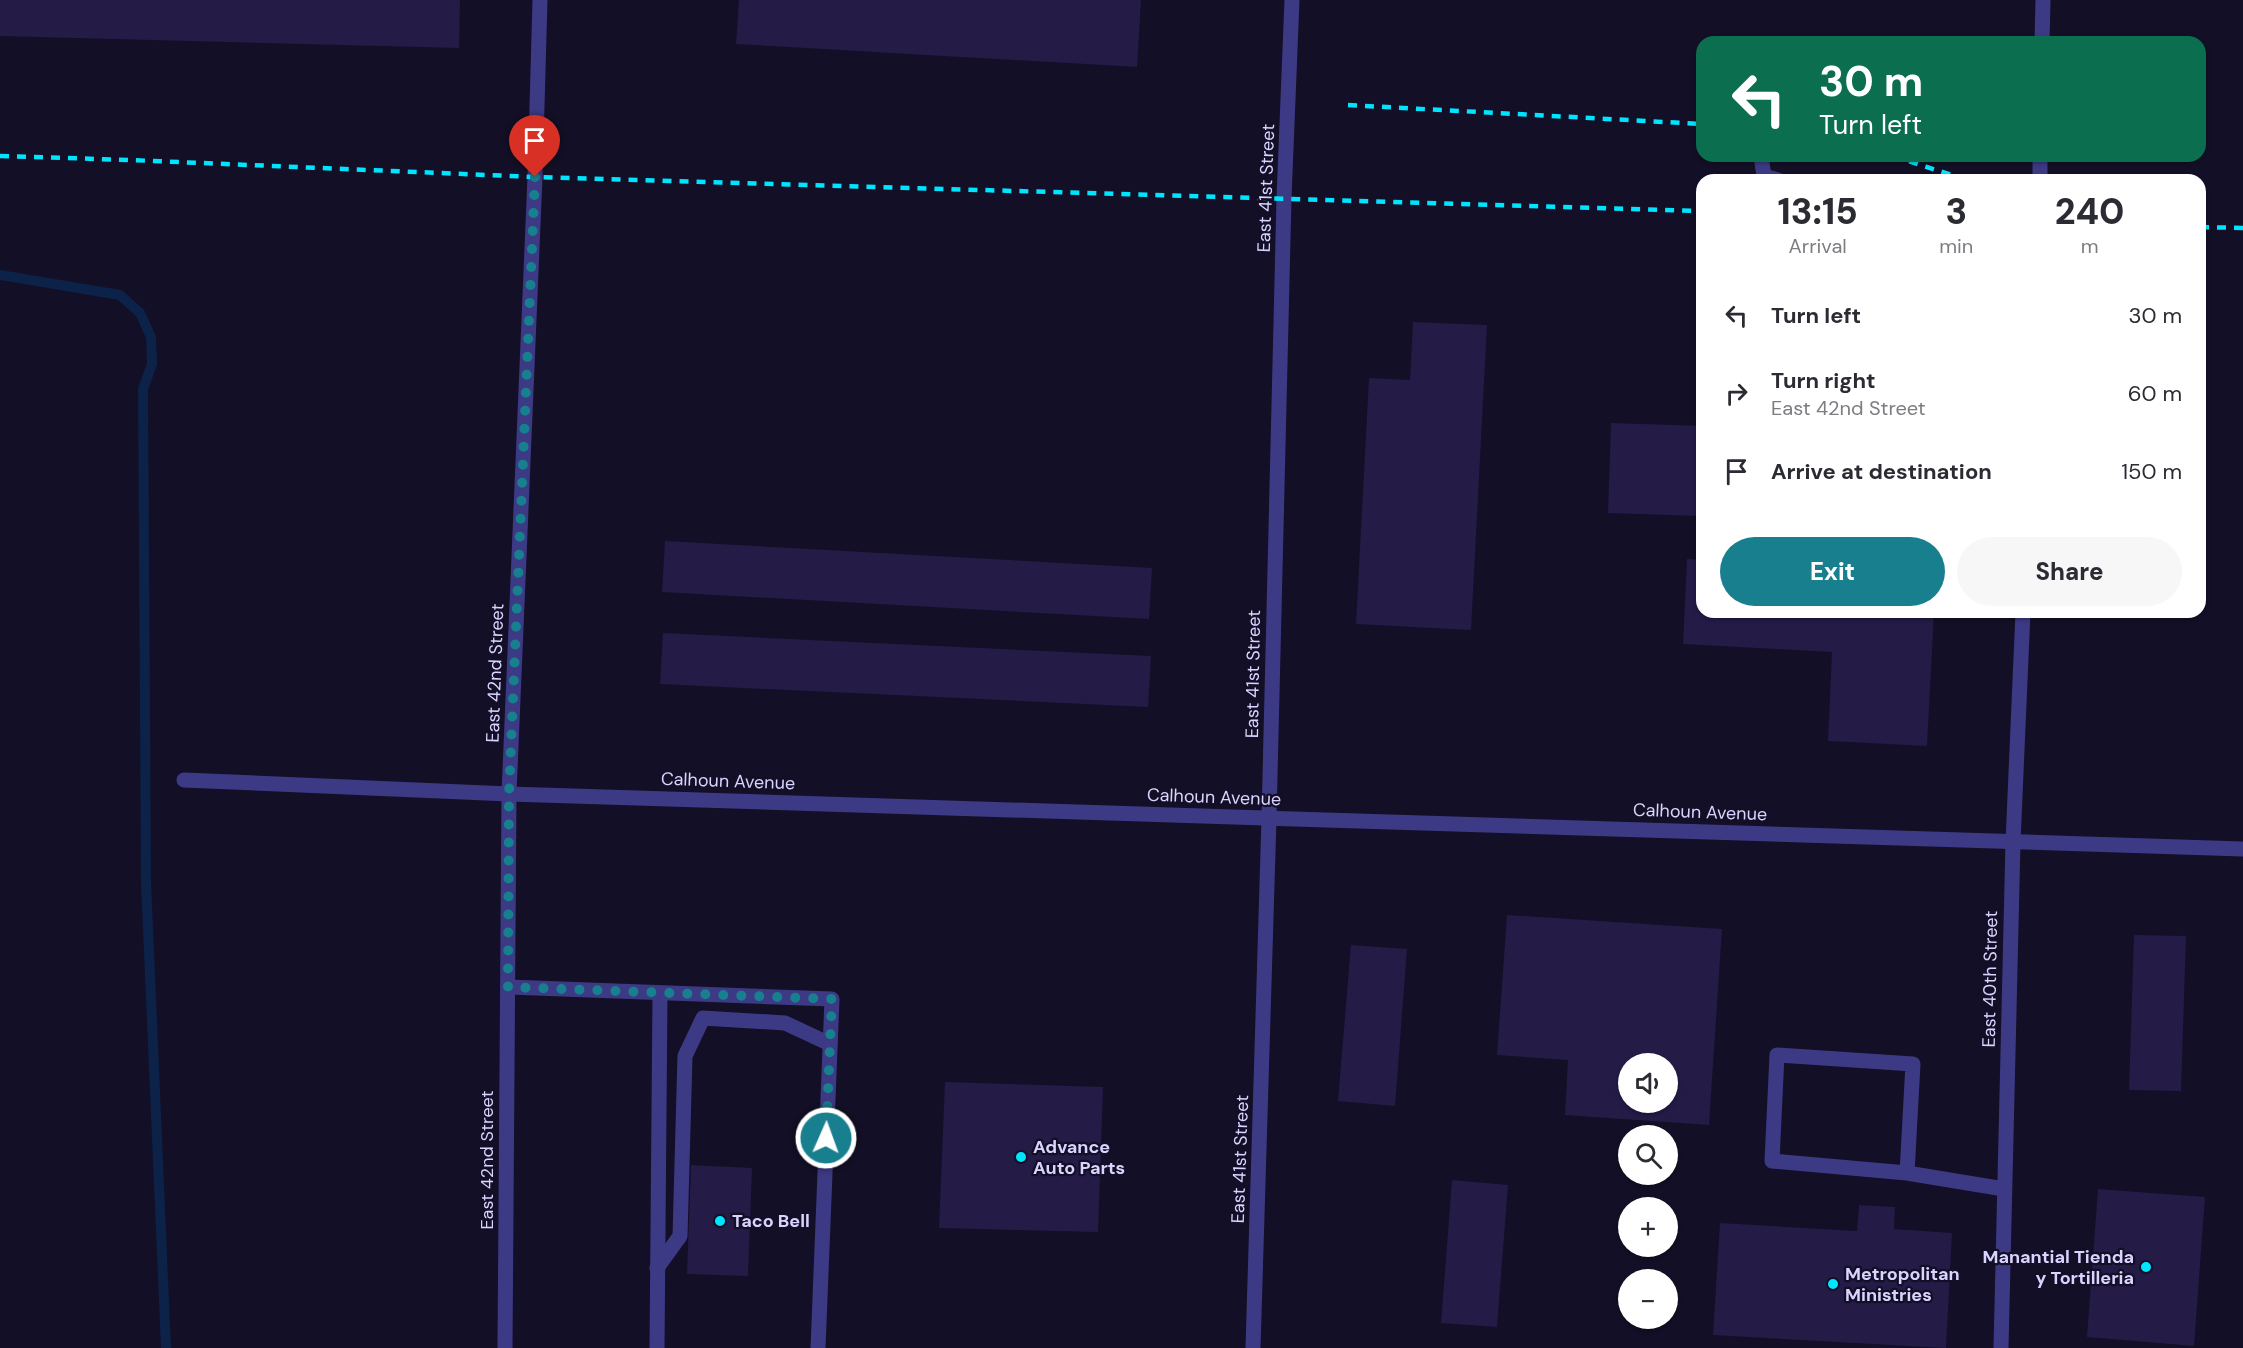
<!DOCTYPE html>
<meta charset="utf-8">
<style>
body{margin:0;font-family:"DM Sans",sans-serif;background:#f7f7f7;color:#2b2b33;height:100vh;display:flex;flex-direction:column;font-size:22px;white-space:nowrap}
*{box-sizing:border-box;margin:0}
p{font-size:20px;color:#7c7c81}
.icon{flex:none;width:33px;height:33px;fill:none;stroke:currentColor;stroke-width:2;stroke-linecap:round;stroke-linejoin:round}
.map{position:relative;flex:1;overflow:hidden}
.panel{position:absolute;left:1696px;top:174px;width:510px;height:444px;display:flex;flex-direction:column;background:#fff;border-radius:18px;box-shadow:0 2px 4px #0004}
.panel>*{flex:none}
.banner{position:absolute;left:1696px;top:36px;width:510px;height:126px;border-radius:18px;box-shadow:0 2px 4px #0004;background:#0b6e4f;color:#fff;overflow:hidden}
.buttons{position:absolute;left:1618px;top:1053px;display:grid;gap:12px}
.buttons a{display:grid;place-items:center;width:60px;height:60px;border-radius:50%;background:#fff;box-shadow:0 2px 4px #0004;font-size:30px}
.pin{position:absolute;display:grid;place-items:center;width:51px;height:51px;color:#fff;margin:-62px -26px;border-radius:50% 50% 50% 0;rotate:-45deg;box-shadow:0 0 6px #0007}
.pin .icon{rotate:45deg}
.me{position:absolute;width:66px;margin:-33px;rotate:2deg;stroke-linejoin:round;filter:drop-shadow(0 0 4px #0008)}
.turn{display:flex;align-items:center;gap:21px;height:126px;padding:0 24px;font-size:27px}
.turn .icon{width:78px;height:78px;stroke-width:2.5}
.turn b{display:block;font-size:42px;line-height:51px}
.eta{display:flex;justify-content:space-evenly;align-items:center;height:102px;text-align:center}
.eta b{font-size:36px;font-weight:800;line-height:42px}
.cta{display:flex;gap:12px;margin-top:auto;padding:12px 24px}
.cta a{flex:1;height:69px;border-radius:36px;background:#187f8f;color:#fff;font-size:24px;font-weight:800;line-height:69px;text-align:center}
.cta a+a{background:#f7f7f7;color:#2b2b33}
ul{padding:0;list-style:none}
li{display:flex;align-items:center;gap:18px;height:78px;padding:0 24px}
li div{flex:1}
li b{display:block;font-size:22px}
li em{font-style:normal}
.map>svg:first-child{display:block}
</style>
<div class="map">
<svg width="2243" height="1348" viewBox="0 0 2243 1348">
<rect width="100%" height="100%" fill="#130f26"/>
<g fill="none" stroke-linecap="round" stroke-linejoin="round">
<polyline stroke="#0c2248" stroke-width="10" points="0,275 120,295 140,313 151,337 152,364 143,389 146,882 166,1348"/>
</g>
<g fill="#241b47" fill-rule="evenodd">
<polygon points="0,0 460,0 459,48 0,36"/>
<polygon points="739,0 1141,0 1137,67 736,44"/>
<polygon points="1413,322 1487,325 1471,630 1356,624 1369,378 1410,380"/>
<polygon points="1611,423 1702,426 1702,516 1608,513"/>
<polygon points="665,541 1152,568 1149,619 662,592"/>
<polygon points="1687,559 1702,560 1702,612 1934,612 1927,746 1828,741 1832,652 1683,644"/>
<polygon points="663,633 1151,656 1148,707 660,684"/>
<path d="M1507 915 1722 929 1709 1125 1565 1115 1568 1060 1497 1055ZM1629 1064H1668V1102H1629Z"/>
<polygon points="2134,935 2186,936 2181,1091 2129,1090"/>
<polygon points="1351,945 1407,949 1395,1106 1338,1101"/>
<polygon points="945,1082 1103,1087 1098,1232 939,1228"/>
<polygon points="691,1165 752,1168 748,1276 687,1274"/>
<polygon points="1452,1180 1508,1185 1497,1327 1441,1323"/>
<polygon points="2098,1189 2205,1197 2194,1346 2087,1337"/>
<polygon points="1859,1205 1895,1207 1894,1229 1952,1233 1946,1348 1713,1335 1720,1223 1857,1231"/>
</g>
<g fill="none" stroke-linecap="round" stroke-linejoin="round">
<g stroke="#3d3a85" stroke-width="15">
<polyline points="2042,42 2043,0"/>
<polyline points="1761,156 1764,176 1778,180"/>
<polyline points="2040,180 2040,156"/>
<polyline points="184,780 509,794 2243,849"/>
<polyline points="508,987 832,999 818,1348"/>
<polyline points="1907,1173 1913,1064 1777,1055 1772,1161 1907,1173 2004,1189"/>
<polyline points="657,1268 680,1236 685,1056 703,1018 785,1023 830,1044"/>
<polyline points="505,1348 509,794 535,177 540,0"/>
<polyline points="657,1348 660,994"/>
<polyline points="1253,1348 1269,818 1284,198 1292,0"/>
<polyline points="2001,1348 2013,842 2023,612"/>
</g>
<g stroke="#00e5ff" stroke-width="4.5" stroke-dasharray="9 8" stroke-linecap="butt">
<polyline points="1348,105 1702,124"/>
<polyline points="0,156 130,160 535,177 1702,211"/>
<polyline points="1893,156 1967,180"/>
<polyline points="2200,227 2243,228"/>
</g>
</g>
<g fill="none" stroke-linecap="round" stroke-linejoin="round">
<polyline stroke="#187f8f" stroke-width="10" stroke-dasharray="0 18" points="535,177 509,794 508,987 832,999 826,1138"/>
</g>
<g fill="#00e5ff" stroke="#130f26" stroke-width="2">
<circle cx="1021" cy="1157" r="6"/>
<circle cx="720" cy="1221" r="6"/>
<circle cx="2146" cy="1267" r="6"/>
<circle cx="1833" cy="1284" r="6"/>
</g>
<g text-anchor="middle" stroke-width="4.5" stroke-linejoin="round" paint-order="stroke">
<g font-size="18" fill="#d9d4ff" stroke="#130f26">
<text transform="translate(1266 188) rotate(-88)" y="6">East 41st Street</text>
<text transform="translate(495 673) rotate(-88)" y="6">East 42nd Street</text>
<text transform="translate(1253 674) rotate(-89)" y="6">East 41st Street</text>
<text transform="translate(728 781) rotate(2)" y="6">Calhoun Avenue</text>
<text transform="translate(1214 797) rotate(2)" y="6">Calhoun Avenue</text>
<text transform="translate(1700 812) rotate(2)" y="6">Calhoun Avenue</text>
<text transform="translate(1990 979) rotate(-89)" y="6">East 40th Street</text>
<text transform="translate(1240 1159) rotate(-88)" y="6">East 41st Street</text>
<text transform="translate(487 1160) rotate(-90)" y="6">East 42nd Street</text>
</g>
<g font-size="18" font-weight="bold" fill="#d9d4ff" stroke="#130f26" text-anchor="start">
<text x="1033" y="1153">Advance<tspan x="1033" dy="21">Auto Parts</tspan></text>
<text x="732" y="1227">Taco Bell</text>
<text x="2134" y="1263" text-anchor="end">Manantial Tienda<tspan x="2134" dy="21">y Tortilleria</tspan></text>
<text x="1845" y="1280">Metropolitan<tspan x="1845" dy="21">Ministries</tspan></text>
</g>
</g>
</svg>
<div class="buttons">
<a><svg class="icon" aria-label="sound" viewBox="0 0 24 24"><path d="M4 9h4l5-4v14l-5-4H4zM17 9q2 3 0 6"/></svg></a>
<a><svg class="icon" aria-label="search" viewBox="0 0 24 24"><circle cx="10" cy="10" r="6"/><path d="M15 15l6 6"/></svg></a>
<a>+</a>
<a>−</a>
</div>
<div class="pin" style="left:535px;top:177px;background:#d93025"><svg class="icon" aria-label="arrive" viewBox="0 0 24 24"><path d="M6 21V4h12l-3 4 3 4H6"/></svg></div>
<svg class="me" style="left:826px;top:1138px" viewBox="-20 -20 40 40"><circle r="17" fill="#187f8f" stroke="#fff" stroke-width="3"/><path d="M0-11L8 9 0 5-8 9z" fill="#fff"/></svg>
<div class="banner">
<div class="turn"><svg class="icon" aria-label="left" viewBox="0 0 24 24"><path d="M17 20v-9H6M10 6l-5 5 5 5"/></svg><div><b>30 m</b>Turn left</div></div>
</div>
<section class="panel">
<div class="eta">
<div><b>13:15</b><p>Arrival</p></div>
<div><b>3</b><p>min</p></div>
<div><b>240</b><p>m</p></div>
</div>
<ul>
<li><svg class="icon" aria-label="left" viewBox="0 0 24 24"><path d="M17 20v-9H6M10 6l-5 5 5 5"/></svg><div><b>Turn left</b></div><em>30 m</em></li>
<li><svg class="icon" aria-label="right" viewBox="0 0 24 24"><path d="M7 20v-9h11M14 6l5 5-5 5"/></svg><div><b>Turn right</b><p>East 42nd Street</p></div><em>60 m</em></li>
<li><svg class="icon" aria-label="arrive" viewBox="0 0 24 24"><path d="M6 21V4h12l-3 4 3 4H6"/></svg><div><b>Arrive at destination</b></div><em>150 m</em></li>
</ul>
<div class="cta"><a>Exit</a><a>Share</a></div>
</section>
</div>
